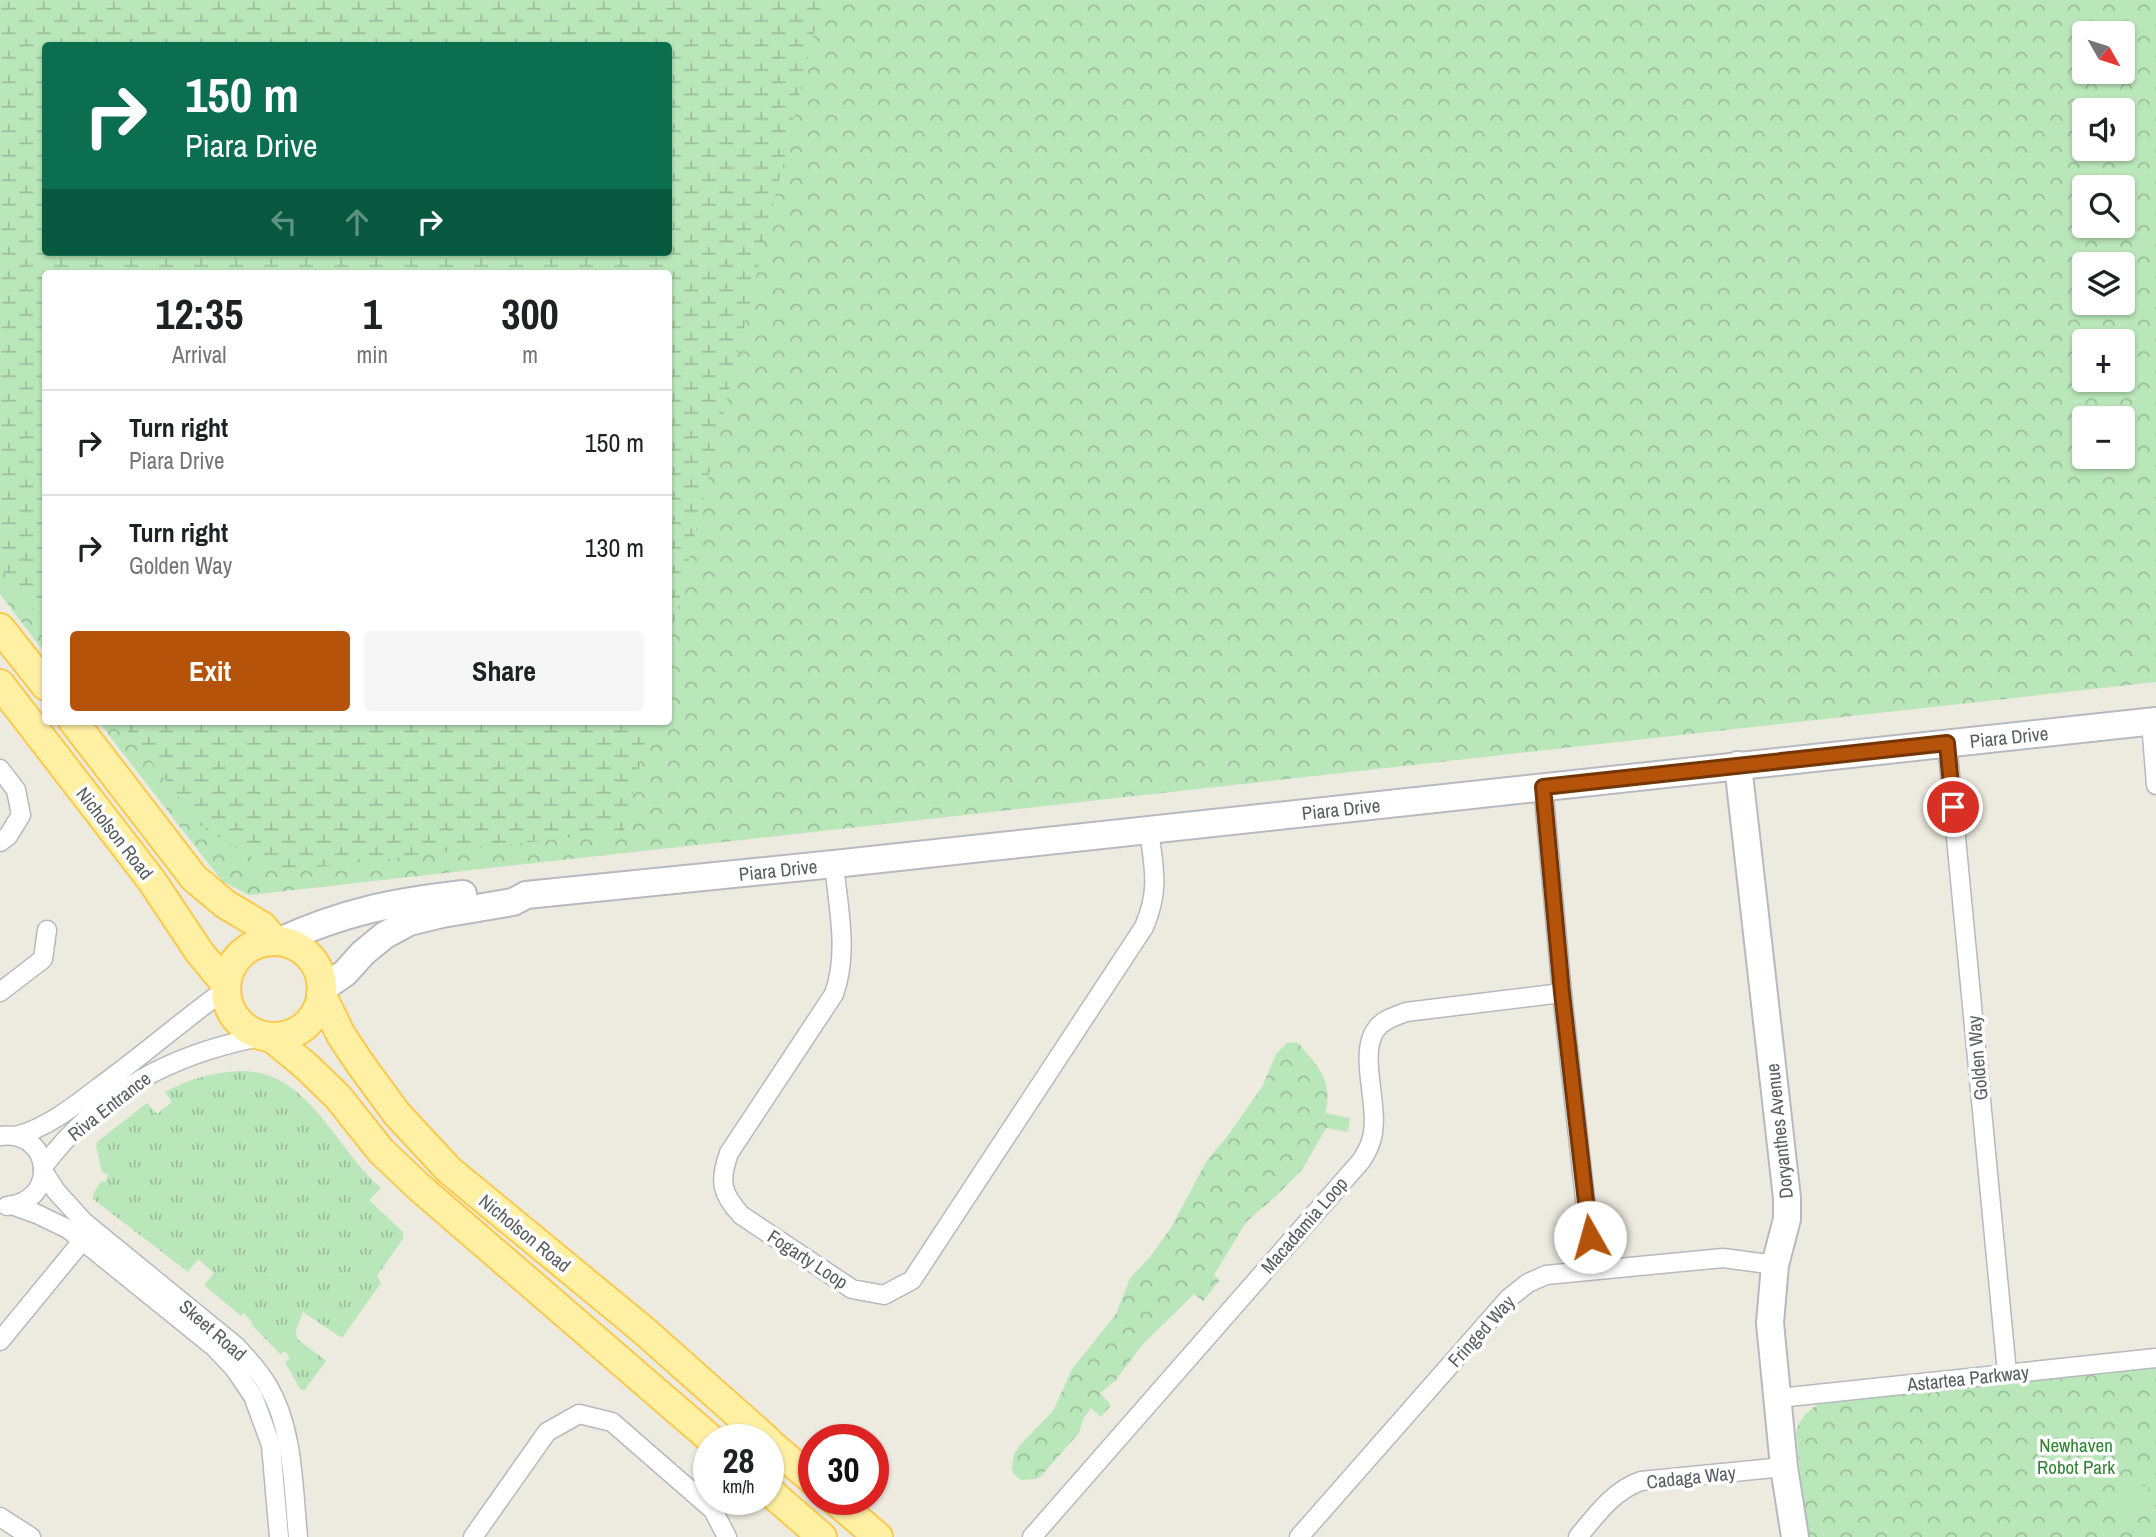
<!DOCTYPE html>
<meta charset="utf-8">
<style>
body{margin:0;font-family:"Archivo Narrow",sans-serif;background:#f6f6f6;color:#202124;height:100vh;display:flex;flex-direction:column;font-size:26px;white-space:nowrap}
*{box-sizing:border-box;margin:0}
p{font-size:23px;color:#757577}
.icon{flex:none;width:38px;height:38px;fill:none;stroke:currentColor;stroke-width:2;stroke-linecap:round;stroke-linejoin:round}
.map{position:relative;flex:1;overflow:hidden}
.drawer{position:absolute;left:42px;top:270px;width:630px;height:455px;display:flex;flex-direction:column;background:#fff;border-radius:7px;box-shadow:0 2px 5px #0004}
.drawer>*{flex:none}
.top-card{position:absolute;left:42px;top:42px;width:630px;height:214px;border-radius:7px;box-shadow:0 2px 5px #0004;background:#0b6e4f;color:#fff;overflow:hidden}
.needle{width:46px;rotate:129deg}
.buttons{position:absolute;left:2072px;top:21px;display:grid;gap:14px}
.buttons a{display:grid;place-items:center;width:63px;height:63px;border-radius:7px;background:#fff;box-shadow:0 2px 5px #0004;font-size:35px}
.speed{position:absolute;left:693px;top:1424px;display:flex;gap:14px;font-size:35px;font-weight:700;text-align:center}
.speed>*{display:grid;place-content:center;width:91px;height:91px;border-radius:50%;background:#fff;box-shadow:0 2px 5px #0004;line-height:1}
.speed small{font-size:18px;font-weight:400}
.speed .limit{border:10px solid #d22;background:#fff;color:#111}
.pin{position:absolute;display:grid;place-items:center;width:60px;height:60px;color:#fff;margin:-30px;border:4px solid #fff;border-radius:50%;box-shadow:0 2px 7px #0007}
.me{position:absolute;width:77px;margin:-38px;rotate:353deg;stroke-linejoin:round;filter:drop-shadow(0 0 5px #0008)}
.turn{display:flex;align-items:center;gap:24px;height:147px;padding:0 28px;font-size:32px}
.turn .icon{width:91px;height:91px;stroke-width:2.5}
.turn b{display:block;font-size:49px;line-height:60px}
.lanes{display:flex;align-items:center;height:66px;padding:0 28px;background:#0003;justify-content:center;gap:35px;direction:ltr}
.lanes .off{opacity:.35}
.eta{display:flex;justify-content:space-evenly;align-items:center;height:119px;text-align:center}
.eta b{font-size:42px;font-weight:700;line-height:49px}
.button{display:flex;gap:14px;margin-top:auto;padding:14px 28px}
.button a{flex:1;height:80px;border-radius:7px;background:#b45309;color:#fff;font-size:28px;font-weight:700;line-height:80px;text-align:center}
.button a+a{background:#f6f6f6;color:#202124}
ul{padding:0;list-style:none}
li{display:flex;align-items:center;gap:21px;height:105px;padding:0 28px;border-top:2px solid #e0e0e0}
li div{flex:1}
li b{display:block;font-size:26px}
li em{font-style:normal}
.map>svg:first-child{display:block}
</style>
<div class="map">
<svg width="2156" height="1537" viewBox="0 0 2156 1537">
<defs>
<pattern id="grass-tufts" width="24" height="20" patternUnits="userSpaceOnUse" patternTransform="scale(1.75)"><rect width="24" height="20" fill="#bae7ba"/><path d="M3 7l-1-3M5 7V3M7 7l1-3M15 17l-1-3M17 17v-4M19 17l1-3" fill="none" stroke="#9abe9b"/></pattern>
<pattern id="forest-crowns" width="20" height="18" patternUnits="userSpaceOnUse" patternTransform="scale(1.75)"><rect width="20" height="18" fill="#bae7ba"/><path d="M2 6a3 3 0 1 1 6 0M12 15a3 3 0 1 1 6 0" fill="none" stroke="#9abe9b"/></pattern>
<pattern id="wetland-marsh" width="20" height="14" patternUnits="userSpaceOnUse" patternTransform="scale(1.75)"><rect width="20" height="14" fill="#bae7ba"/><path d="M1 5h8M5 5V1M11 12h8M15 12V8" fill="none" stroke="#9abe9b"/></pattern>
</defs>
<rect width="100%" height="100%" fill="#edeae0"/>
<path fill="url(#grass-tufts)" d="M238 1071C308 1068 336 1150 381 1188L369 1200 403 1232V1239L377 1276 381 1283 342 1338 303 1312 296 1330 297 1339 326 1361 304 1391 300 1389 285 1362 290 1358 285 1351 280 1354 251 1324 252 1322 244 1313 241 1316 204 1285 214 1273 198 1259 188 1272 93 1199 94 1193 101 1181 105 1182 108 1175 102 1172 96 1146 97 1142 147 1103 157 1114 172 1102 165 1092C188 1079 212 1073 238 1071Z"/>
<g fill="url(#forest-crowns)" fill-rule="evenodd">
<path d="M0 0H2156V682L249 895 222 881 98 721H668V273H46L45 653 0 594ZM2084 33H2123V72H2084ZM46 46H668V252H46ZM2084 110H2123V149H2084ZM2084 187H2123V226H2084ZM2084 264H2123V303H2084ZM2084 341H2123V380H2084ZM2084 418H2123V457H2084Z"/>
<path d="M1295 1042 1300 1045C1318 1067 1334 1082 1325 1113L1350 1118 1348 1132 1326 1128 1302 1170 1276 1196 1246 1222 1214 1275 1220 1280 1203 1301 1194 1294 1142 1345 1115 1381 1100 1393 1111 1405 1101 1417 1091 1408 1083 1419 1079 1433 1040 1477 1035 1479 1021 1480 1013 1473 1012 1468 1014 1454 1020 1445 1053 1411 1072 1369 1116 1314 1130 1278 1150 1257 1172 1226 1207 1160 1226 1138 1262 1087 1276 1054 1287 1043Z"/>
<path d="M2156 1367V1537H1807L1796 1432C1800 1418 1807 1411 1820 1403Z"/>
</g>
<g fill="url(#wetland-marsh)" fill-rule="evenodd">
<path d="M0 0H822L669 643 668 273H46L45 625 0 567ZM46 46H668V252H46Z"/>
<polygon points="120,721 650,721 624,831 276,872 202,827"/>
</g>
<polygon fill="#bae7ba" points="2148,1486 2149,1508 2120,1508 2119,1486"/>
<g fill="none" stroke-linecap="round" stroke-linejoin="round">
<g stroke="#b6b9be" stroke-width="21">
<g id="street">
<polyline points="2151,722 2156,785"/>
<polyline points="1947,743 2007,1373"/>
<polyline points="0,769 16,790 21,815 8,836 0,842"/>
<polyline points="1543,787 1562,993 1593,1270"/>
<path d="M834 864C838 907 849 952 834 994L729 1153C719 1181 721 1193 741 1215L852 1289 884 1295 912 1280 1144 927C1160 890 1154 869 1149 830"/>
<polyline points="0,992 43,959 47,930"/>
<path d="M0 1136C52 1129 60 1201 7 1206"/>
<path d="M16 1136C48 1127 73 1107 99 1087 142 1056 183 1020 226 989"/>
<path d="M43 1167C100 1091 173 1053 265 1036"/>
<path d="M43 1171 56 1191 84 1222 237 1347C249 1360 260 1372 268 1386 294 1430 293 1488 298 1537"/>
<polyline points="12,1205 37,1214 68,1229 214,1347 234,1368 253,1396 271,1445 279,1537"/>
<polyline points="0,1341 83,1240"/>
<polyline points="1779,1398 2156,1358"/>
<polyline points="0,1517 31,1537"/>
<polyline points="473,1537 547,1432 579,1414 612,1422 713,1510 727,1537"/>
<path d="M1032 1537 1361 1161C1365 1155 1369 1148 1371 1141 1382 1108 1356 1054 1377 1028 1384 1019 1396 1016 1406 1012L1562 993"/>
<polyline points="1299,1537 1509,1298 1528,1283 1546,1275 1723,1258 1775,1265"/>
<path d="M1578 1537C1597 1514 1613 1491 1641 1481L1784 1467"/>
</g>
</g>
<g stroke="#b6bac0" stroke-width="30">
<g id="secondary">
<polyline points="1738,765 1787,1198 1787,1219 1775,1265 1770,1323 1784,1467 1795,1537"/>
<path d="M280 941C343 912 393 902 463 894"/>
<polyline points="322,989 345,973 363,953 385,935 409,922 442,914 513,902 526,895 834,864 2156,721"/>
</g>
</g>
<g stroke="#fbc94b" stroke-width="32">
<g id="primary">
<polyline points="0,628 46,686"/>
<polyline points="0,684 152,881 200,953 226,984"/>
<polyline points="73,721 194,878 225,904 262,926 275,941"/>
<circle cx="274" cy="989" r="48"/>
<polyline points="321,994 341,1035 361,1065 397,1114 449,1170 642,1329 767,1440"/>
<polyline points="271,1037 306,1066 338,1097 381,1151 420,1188 712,1440"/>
<polyline points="768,1442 814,1481"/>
<polyline points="768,1490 822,1537"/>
<polyline points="835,1500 878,1537"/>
</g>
</g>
<use href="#street" stroke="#fff" stroke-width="18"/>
<use href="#secondary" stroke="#fff" stroke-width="26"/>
<use href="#primary" stroke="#fff0a3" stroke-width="28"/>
</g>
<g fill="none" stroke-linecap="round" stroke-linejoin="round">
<g stroke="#753606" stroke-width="18">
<polyline id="route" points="1590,1237 1562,993 1543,787 1947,743 1953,807"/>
</g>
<use href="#route" stroke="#b45309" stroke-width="12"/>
</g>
<g text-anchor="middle" stroke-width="7" stroke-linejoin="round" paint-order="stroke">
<g font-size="19" fill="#595d62" stroke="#fff">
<text transform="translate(2009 737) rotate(-6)" y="7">Piara Drive</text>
<text transform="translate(1341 809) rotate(-6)" y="7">Piara Drive</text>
<text transform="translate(115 833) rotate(52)" y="7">Nicholson Road</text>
<text transform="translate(778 870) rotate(-6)" y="7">Piara Drive</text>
<text transform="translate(1977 1058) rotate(-95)" y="7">Golden Way</text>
<text transform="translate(109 1106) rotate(-38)" y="7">Riva Entrance</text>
<text transform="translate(1779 1131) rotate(-96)" y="7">Doryanthes Avenue</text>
<text transform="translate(1304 1225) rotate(-49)" y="7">Macadamia Loop</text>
<text transform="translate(525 1233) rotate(39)" y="7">Nicholson Road</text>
<text transform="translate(808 1259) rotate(33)" y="7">Fogarty Loop</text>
<text transform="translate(213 1330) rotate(41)" y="7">Skeet Road</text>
<text transform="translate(1481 1331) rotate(-48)" y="7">Fringed Way</text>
<text transform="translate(1968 1378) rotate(-6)" y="7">Astartea Parkway</text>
<text transform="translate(1691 1477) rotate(-6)" y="7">Cadaga Way</text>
</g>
<g font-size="19" fill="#2e8431" stroke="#fff">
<text x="2076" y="1452">Newhaven<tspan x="2076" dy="22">Robot Park</tspan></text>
</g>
</g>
</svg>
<div class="buttons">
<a><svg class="needle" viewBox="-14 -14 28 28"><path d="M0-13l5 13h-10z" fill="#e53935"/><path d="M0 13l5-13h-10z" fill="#757577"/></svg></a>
<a><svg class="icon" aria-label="sound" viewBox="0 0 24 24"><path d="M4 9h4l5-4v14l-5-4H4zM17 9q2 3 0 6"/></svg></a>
<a><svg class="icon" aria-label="search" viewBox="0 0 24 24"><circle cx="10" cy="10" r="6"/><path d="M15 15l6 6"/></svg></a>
<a><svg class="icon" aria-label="layers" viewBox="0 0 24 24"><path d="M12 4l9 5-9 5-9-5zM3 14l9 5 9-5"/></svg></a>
<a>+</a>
<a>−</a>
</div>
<div class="speed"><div>28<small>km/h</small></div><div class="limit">30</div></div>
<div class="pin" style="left:1953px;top:807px;background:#d93025"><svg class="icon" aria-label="arrive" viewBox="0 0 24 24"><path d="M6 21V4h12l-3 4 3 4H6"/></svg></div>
<svg class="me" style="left:1590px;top:1237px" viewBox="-20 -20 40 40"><circle r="19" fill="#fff"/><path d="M0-13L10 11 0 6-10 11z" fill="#b45309"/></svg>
<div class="top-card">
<div class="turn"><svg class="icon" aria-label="right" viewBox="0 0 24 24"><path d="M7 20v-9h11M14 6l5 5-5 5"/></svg><div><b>150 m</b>Piara Drive</div></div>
<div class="lanes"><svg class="icon off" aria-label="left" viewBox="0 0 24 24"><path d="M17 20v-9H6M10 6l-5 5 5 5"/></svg><svg class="icon off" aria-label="ahead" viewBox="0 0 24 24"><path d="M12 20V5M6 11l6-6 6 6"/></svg><svg class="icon" aria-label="right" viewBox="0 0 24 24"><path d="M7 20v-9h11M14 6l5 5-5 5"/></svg></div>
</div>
<section class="drawer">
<div class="eta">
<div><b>12:35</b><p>Arrival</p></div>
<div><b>1</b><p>min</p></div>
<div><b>300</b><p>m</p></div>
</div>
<ul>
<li><svg class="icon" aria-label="right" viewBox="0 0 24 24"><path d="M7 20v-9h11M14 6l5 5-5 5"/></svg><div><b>Turn right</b><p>Piara Drive</p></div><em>150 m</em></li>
<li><svg class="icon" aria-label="right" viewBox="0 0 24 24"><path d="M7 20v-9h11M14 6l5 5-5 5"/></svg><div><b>Turn right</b><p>Golden Way</p></div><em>130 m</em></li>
</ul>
<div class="button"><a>Exit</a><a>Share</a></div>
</section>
</div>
